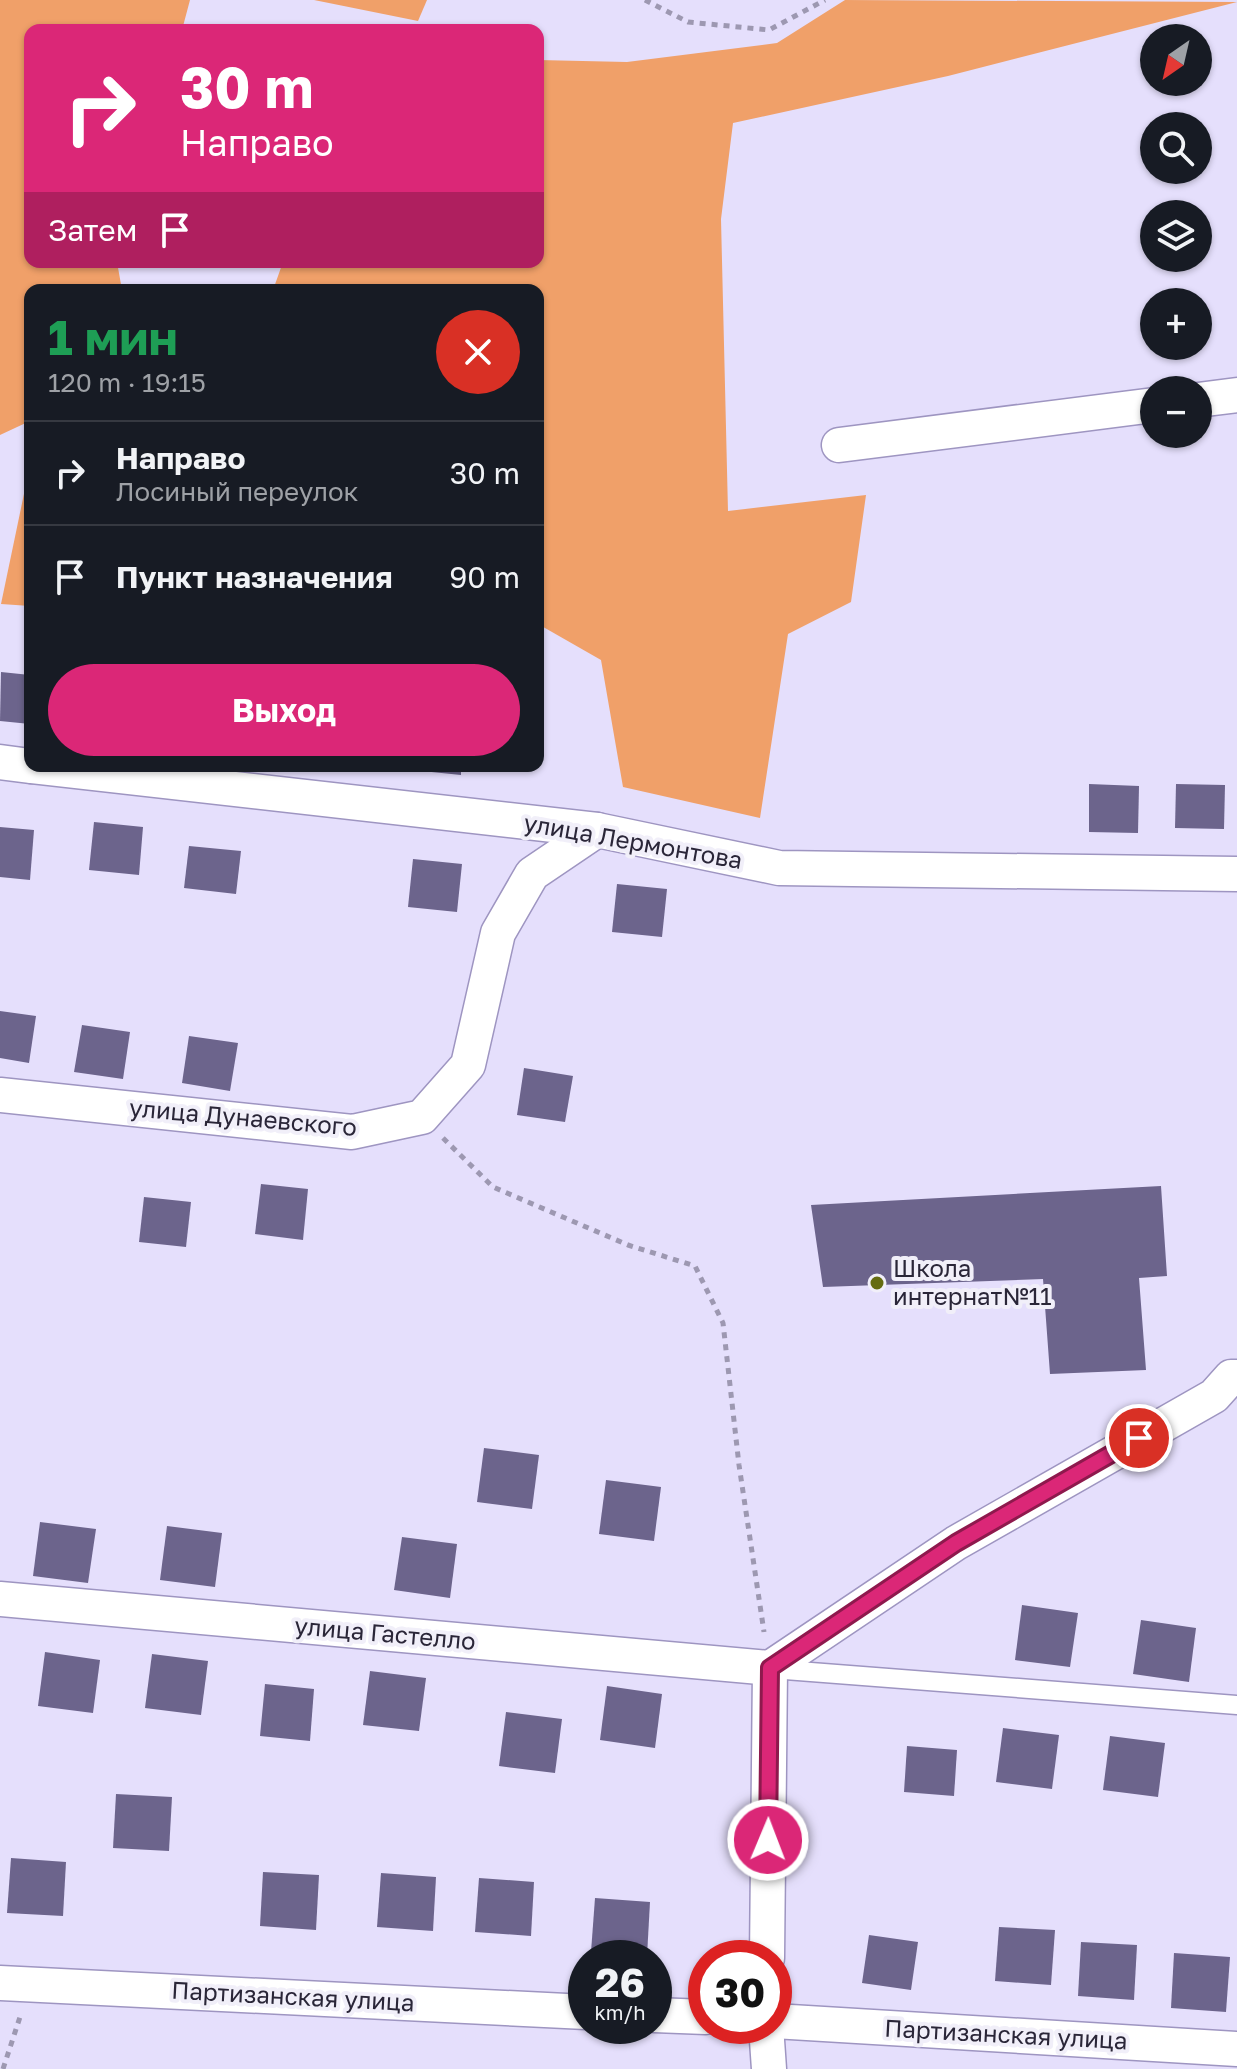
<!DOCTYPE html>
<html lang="ru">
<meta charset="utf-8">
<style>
body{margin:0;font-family:"Golos Text",sans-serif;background:#20242c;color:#f1f3f6;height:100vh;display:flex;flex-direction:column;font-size:30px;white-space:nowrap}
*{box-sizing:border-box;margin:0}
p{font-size:26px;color:#9ea1a6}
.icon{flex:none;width:44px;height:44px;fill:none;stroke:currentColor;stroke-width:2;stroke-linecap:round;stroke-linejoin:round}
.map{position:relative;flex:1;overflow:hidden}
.details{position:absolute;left:24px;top:284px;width:520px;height:488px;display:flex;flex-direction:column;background:#171b24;border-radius:16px;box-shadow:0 2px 6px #0004}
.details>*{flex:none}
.hud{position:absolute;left:24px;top:24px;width:520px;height:244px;border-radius:16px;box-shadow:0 2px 6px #0004;background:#db2777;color:#fff;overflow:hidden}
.needle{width:52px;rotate:214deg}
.buttons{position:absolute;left:1140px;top:24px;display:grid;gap:16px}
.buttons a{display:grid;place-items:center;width:72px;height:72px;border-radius:50%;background:#171b24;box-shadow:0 2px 6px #0004;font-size:40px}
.speed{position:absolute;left:568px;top:1940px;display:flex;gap:16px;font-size:40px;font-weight:700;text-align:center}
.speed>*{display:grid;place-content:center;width:104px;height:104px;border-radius:50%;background:#171b24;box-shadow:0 2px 6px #0004;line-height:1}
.speed small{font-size:20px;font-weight:400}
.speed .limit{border:12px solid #d22;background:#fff;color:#111}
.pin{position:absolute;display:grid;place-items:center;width:68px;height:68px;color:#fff;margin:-34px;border:4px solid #fff;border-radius:50%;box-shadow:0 2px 8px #0007}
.me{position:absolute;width:88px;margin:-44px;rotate:1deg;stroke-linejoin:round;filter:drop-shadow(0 0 6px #0008)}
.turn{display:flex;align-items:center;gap:28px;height:168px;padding:0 24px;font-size:36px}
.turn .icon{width:104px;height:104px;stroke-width:2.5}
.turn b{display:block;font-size:56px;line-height:68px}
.then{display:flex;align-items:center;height:76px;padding:0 24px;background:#0003;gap:16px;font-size:30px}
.round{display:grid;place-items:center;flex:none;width:84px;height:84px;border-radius:42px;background:#20242c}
.overview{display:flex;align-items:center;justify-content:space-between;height:136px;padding:0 24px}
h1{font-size:48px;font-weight:700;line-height:60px;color:#1e9e55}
.action{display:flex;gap:16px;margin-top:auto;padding:16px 24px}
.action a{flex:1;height:92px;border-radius:48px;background:#db2777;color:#fff;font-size:32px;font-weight:700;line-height:92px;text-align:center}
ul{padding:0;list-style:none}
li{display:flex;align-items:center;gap:24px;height:104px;padding:0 24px;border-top:2px solid #363941}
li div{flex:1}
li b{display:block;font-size:30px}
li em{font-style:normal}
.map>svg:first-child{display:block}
</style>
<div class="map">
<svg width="1237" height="2069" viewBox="0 0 1237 2069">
<rect width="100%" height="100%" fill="#e5dffc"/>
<g fill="#f0a069">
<polygon points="0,0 190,0 182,30 30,30 30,262 117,262 122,290 30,290 30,421 0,435"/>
<polygon points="314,0 427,0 418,21"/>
<polygon points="845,0 1237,2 948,76 733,123 721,219 728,511 866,495 851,602 788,634 760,818 623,787 601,660 538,624 538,290 273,290 283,262 538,262 538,60 627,62 777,43"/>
<polygon points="30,465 30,606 1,604"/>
</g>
<g fill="#6c648c">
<polygon points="1,672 30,675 30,724 0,721"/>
<polygon points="412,766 461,766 461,775 412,770"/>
<polygon points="1089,784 1139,786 1138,833 1089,832"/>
<polygon points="1176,784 1225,785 1224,829 1175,828"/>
<polygon points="94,822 143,827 139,875 89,870"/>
<polygon points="0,827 34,830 30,880 0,877"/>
<polygon points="189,846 241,851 236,894 184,888"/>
<polygon points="413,859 462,864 457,912 408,907"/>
<polygon points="617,884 667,889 662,937 612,932"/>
<polygon points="0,1011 36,1016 29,1063 0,1058"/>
<polygon points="82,1025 130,1032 123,1079 74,1072"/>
<polygon points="189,1036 238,1043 230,1091 182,1083"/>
<polygon points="524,1068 573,1076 565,1122 517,1115"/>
<polygon points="261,1184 308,1189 303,1240 255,1234"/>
<polygon points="1161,1186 1167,1276 1139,1278 1146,1370 1050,1374 1043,1279 823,1287 811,1205"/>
<polygon points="144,1197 191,1202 186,1247 139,1242"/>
<polygon points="484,1448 539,1455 532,1509 477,1502"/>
<polygon points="606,1480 661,1487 654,1541 599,1534"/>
<polygon points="40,1522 96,1529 88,1583 33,1576"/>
<polygon points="167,1526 222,1533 215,1587 160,1580"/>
<polygon points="402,1537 457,1544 450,1598 394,1590"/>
<polygon points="1022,1605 1078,1613 1070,1667 1015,1660"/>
<polygon points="1141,1620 1196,1628 1189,1682 1133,1674"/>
<polygon points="45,1652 100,1660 93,1713 38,1706"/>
<polygon points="152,1654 208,1661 201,1715 145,1708"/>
<polygon points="370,1671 426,1678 419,1731 363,1725"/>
<polygon points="265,1684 314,1689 310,1741 260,1736"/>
<polygon points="607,1686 662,1694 655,1748 600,1740"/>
<polygon points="506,1712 562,1719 555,1773 499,1766"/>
<polygon points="1003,1728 1059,1735 1052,1789 996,1782"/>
<polygon points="1110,1736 1165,1743 1158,1797 1103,1790"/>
<polygon points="907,1746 957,1750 954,1796 904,1792"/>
<polygon points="116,1794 172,1797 169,1851 113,1848"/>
<polygon points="11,1858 66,1862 63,1916 7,1913"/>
<polygon points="263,1872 319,1875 316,1930 260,1926"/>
<polygon points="381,1873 436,1877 433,1931 377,1927"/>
<polygon points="479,1878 534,1882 531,1936 475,1932"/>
<polygon points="595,1898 650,1902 647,1956 591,1952"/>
<polygon points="999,1927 1055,1930 1051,1985 995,1981"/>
<polygon points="869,1935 918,1942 911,1990 862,1983"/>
<polygon points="1081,1942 1137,1945 1134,2000 1078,1996"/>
<polygon points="1174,1953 1230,1957 1226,2012 1171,2008"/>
</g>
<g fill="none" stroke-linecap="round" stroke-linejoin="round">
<g stroke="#9e95c1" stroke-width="21">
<polyline id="lane" points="772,1669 1237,1705"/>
</g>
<g stroke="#9e95c1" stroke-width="37">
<g id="street">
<polyline points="1198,400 1237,395"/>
<polyline points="839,445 1154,405"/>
<polyline points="0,762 30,766"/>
<polyline points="32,766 597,830 779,868 1237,874"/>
<polyline points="0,1095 352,1132 422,1117 468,1065 498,933 532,874 597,830"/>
<polyline points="0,1599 770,1668"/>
<polyline points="770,1668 956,1543 1214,1396 1231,1377 1237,1377"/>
<polyline points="767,1958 770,1668"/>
<polyline points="0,1983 586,2012"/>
<polyline points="654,2015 706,2017"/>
<polyline points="774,2021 1237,2049"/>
<polyline points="766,2026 769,2069"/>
</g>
</g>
<g stroke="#9d98b1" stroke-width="5" stroke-dasharray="6 6" stroke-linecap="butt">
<polyline points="645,0 688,22 769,30 825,0"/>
<polyline points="443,1138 493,1187 628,1245 695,1266 723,1323 739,1465 764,1632"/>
<polyline points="3,2069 20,2017"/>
</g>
<use href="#lane" stroke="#fff" stroke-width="18"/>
<use href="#street" stroke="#fff" stroke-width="34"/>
</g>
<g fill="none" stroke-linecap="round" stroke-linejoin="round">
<g stroke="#8e194d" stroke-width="20">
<polyline id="route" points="768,1840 770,1668 956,1543 1139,1438"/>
</g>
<use href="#route" stroke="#db2777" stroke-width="14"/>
</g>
<circle fill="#656c11" stroke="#f1eff9" stroke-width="3" cx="877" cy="1283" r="8"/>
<g text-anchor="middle" stroke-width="8" stroke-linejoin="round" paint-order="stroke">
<g font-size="24" fill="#2a2638" stroke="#f1eff9">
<text transform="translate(633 842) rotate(10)" y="8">улица Лермонтова</text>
<text transform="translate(243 1118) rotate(5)" y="8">улица Дунаевского</text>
<text transform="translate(385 1634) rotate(5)" y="8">улица Гастелло</text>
<text transform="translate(293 1997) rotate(3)" y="8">Партизанская улица</text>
<text transform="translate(1006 2035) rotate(3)" y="8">Партизанская улица</text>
</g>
<g font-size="24" fill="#2a2638" stroke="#f1eff9" text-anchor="start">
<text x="893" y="1277">Школа<tspan x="893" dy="28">интернат№11</tspan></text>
</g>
</g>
</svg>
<div class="buttons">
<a><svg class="needle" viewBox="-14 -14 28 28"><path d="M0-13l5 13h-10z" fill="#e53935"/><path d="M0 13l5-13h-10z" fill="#9ea1a6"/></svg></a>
<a><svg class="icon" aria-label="search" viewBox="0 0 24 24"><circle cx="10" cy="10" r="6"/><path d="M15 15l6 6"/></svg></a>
<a><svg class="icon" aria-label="layers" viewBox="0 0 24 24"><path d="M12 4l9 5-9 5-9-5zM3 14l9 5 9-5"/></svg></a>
<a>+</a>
<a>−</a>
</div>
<div class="speed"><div>26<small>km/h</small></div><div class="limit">30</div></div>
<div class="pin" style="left:1139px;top:1438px;background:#d93025"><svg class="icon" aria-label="arrive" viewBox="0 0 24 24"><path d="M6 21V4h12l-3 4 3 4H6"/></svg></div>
<svg class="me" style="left:768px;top:1840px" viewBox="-20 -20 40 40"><circle r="17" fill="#db2777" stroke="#fff" stroke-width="3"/><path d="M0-11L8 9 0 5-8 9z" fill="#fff"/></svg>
<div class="hud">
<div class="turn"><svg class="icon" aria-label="right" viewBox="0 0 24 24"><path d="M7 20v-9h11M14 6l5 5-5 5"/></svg><div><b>30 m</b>Направо</div></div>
<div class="then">Затем<svg class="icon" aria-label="arrive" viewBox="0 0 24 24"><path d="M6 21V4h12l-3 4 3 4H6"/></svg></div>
</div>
<section class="details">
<div class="overview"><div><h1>1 мин</h1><p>120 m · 19:15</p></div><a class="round" style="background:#d93025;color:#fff"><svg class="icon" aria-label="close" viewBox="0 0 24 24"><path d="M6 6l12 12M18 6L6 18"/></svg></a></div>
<ul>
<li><svg class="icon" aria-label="right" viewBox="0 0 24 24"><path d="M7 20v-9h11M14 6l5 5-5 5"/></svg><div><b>Направо</b><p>Лосиный переулок</p></div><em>30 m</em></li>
<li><svg class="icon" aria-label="arrive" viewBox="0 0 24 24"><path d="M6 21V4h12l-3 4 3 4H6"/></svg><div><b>Пункт назначения</b></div><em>90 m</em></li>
</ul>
<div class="action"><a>Выход</a></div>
</section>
</div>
